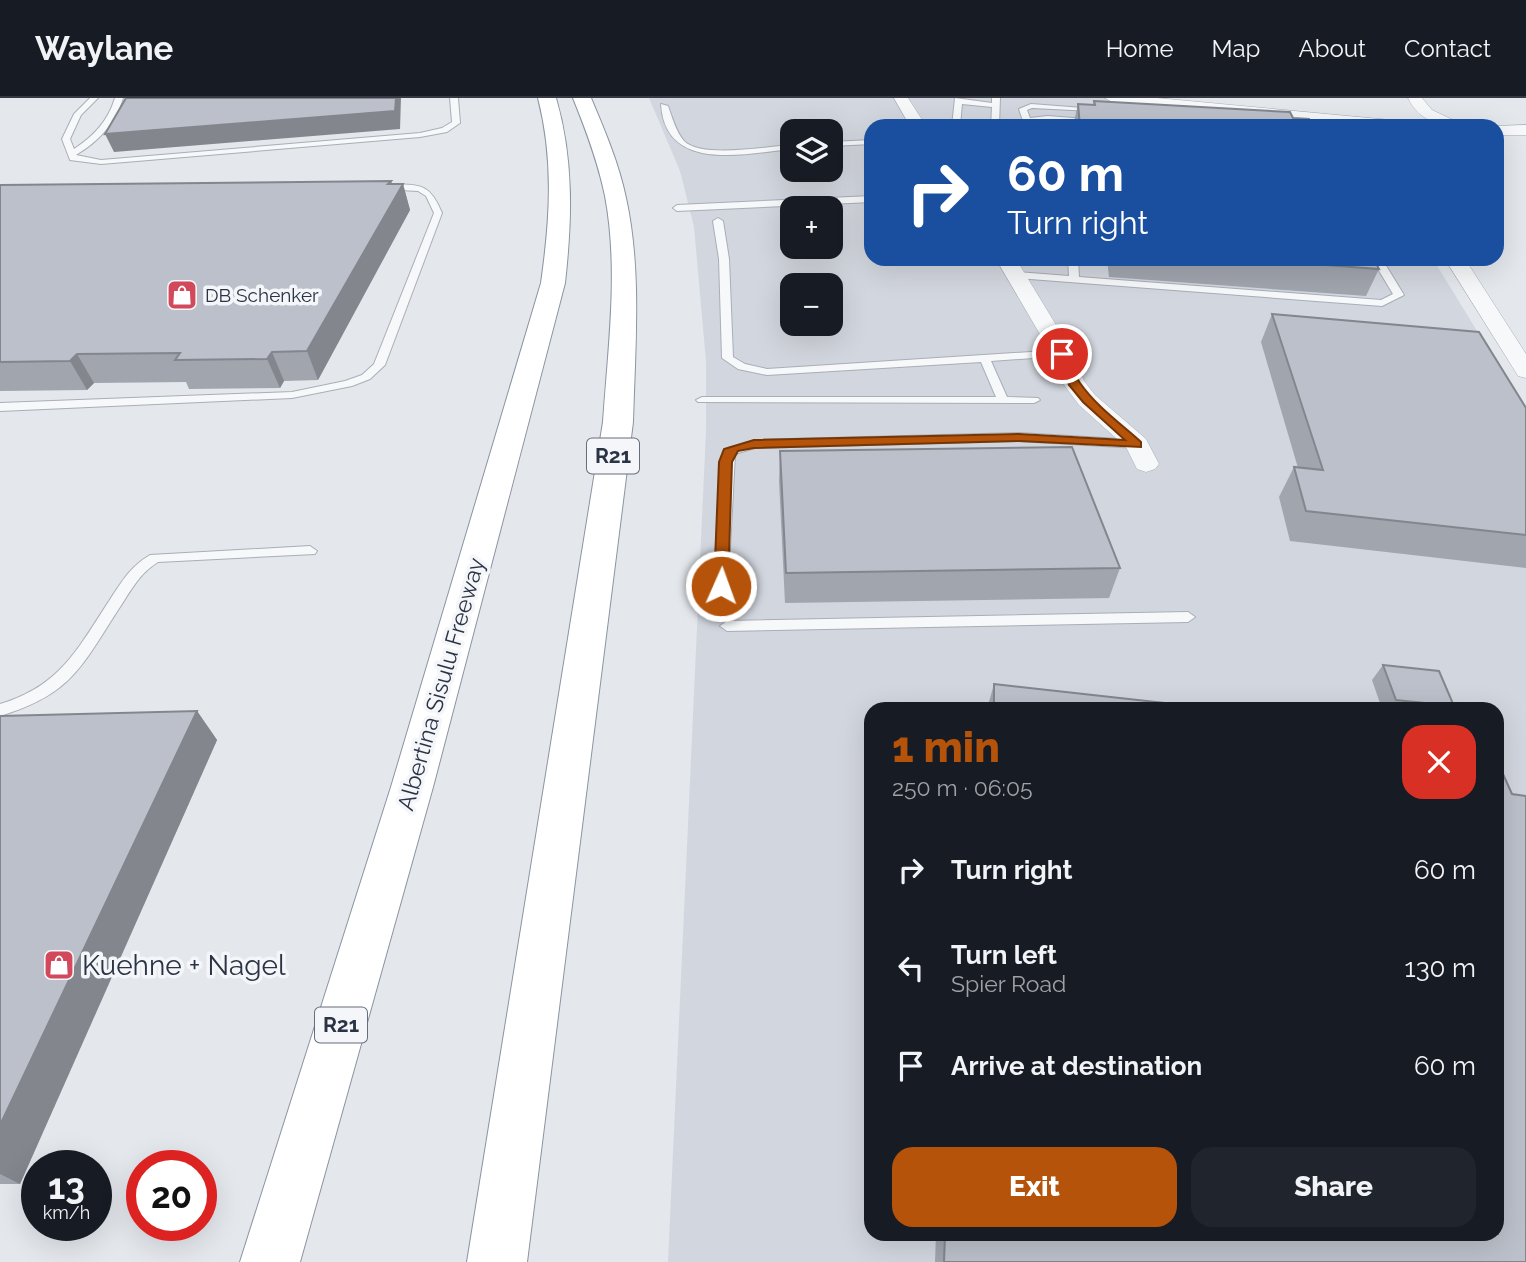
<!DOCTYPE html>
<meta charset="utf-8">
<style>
body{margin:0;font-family:Raleway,sans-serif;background:#20242c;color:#f1f3f6;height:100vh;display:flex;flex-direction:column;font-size:26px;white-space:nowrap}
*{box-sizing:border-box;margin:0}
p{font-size:23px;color:#9ea1a6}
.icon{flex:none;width:38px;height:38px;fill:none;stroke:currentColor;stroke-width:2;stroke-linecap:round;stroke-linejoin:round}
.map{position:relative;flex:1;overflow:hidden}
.drawer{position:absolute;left:864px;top:604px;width:640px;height:539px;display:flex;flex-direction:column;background:#171b24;border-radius:21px;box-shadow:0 7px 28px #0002}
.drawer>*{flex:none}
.guide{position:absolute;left:864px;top:21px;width:640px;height:147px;border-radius:21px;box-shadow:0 7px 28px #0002;background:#1a4fa0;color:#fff;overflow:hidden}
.tools{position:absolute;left:780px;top:21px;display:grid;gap:14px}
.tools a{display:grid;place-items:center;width:63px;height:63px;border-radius:14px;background:#171b24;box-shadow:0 7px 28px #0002;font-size:35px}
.speed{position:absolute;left:21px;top:1052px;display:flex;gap:14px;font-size:35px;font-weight:700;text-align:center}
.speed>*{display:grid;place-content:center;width:91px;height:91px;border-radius:50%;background:#171b24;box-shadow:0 7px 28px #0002;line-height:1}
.speed small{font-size:18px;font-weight:400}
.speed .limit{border:10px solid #d22;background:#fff;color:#111}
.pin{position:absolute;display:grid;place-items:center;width:60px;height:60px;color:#fff;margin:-30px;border:4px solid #fff;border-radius:50%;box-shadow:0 2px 7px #0007}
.me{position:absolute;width:77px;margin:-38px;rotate:2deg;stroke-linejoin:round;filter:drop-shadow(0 0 5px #0008)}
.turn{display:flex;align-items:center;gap:24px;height:147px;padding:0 28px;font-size:32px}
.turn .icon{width:91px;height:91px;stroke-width:2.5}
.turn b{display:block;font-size:49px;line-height:60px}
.round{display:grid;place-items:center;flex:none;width:74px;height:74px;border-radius:21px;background:#20242c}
.overview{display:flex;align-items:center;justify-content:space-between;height:119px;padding:0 28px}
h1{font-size:42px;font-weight:800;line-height:52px;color:#b45309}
.primary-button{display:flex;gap:14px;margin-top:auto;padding:14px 28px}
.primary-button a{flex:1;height:80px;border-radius:21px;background:#b45309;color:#fff;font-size:28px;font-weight:800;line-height:80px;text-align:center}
.primary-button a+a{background:#20242c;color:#f1f3f6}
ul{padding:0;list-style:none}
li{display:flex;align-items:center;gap:21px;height:98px;padding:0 28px}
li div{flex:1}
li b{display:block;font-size:26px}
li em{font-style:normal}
header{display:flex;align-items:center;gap:42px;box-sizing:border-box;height:98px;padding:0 35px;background:#171b24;border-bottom:2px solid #363941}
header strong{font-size:33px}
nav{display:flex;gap:38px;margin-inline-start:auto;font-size:24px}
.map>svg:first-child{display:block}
</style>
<header>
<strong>Waylane</strong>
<nav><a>Home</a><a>Map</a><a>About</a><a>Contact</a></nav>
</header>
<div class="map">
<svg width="1526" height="1164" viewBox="0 0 1526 1164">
<rect width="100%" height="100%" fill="#e4e7ec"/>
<path fill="#d2d6de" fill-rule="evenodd" d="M649 0H1160L1159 11 1303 28H872V161H1433L1526 313V1164H668L706 333V263L694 129 680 73ZM793 33H831V72H793ZM793 110H831V149H793ZM793 187H831V226H793ZM872 611H1498V1136H872Z"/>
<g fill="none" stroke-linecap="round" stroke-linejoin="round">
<g stroke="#a9aeb7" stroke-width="2">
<g id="service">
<path d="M90 0H98L81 17 70 41 74 51C94 38 108 23 115 0H123C115 26 99 43 76 57L101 62 420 35 442 30 452 24 450 0H458L460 25 447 34 420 39 101 66 70 62 62 41 74 16Z"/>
<polygon points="955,0 992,5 992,0 1000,0 999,28 991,28 992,9 962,6 960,28 952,28"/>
<path d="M661 6 668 8C672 19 676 34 684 43 702 61 768 48 793 47V51C746 55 665 76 661 6Z"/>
<polygon points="1031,6 1096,11 1092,13 1032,10 1027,12 1030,20 1048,18 1098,22 1094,24 1048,22 1021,28 1023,23 1019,11"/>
<polygon points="872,42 872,46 831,48 831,44"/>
<path d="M384 86C417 88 428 81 442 115L385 267 370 281 352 288 292 300 0 313V305L292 294 345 283 362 277 374 266 434 115 426 98 418 93 381 91V87Z"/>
<polygon points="872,98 872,104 677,113 673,110 677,107"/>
<polygon points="718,120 723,123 729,161 733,259 745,266 767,271 1062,252 1067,255 1062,258 991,263 1007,299 1038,300 1040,302 1034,305 698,304 696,302 702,299 996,299 981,264 767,277 738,271 722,260 719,161 713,123"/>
<polygon points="1068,161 1078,161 1079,179 1381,202 1393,196 1372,161 1382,161 1404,197 1382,208 1017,180 1012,177 1017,174 1069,178"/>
<polygon points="1019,335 1137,342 1143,346 1137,350 1019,343 755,350 735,356 728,488 721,493 714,488 720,364 725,351 754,342"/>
<path d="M310 448 317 453 315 456 158 464C140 475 131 492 120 509 81 569 72 596 0 618V606C61 588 78 550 111 500 122 483 131 468 150 457Z"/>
<polygon points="1188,514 1195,519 1188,524 727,533 720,528 727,523"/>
</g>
</g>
<g stroke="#a9aeb7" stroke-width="1">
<g id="minor">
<polygon points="894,0 908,0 926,28 910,28"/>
<polygon points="1105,0 1157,0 1401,23 1409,28 1354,28 1112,4"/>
<path d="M1408 0H1422L1432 12 1466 28C1441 28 1420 25 1408 0Z"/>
<polygon points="1526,27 1526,37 1498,37 1498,28 1496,28"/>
<polygon points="996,161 1016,161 1073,255 1084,283 1095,297 1146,341 1159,366 1155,371 1146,374 1137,371 1126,349 1079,307 1062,284 1051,255"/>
<polygon points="1445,161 1465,161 1526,256 1526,280 1518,278 1515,273"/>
</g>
</g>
<g stroke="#8b94a3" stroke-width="2">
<g id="motorway">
<path d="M538 0H556C574 62 572 122 565 185L433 689 300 1164H240L391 689 541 185C550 122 554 62 538 0Z"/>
<path d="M573 0H591C605 33 619 66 626 100 642 173 635 250 633 324L527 1164H467L603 324C608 250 619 171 605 98 598 64 586 32 573 0Z"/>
</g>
</g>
<use href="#service" fill="#f7f8fa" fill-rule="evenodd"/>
<use href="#minor" fill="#f7f8fa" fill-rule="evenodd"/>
<use href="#motorway" fill="#fff" fill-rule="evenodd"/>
</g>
<g fill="#a1a5ae">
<polygon points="1094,3 1293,20 1313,28 1073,28 1078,6 1093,7"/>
<polygon points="391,83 392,86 403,86 410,112 318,282 284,283 280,290 189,291 186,284 94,285 87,292 0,293 0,87"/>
<polygon points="1107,161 1374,161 1379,171 1366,198 1109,179"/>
<polygon points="1272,216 1526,310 1526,470 1290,443 1279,399 1294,369 1298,370 1261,244"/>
<polygon points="780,353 1120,470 1109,500 785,505 779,383"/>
<polygon points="1383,567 1454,608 1452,611 1382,611 1372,582"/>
<polygon points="994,586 1219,611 987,611"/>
<polygon points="197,613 217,642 20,1086 0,1086 0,618"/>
<polygon points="936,1136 1498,1136 1526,1164 935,1164"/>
</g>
<g fill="#83868d">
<polygon points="396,0 401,0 400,31 114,54 105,36"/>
<polygon points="391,83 395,99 403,86 410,112 318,282 307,253"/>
<polygon points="272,254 284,283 280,290 267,261"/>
<polygon points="77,256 94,285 87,292 70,263"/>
<polygon points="197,613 217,642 20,1086 0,1076 0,1027"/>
</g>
<g fill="#bbc0ca" stroke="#83868d" stroke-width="2">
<polygon points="126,0 396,0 395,13 105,36"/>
<polygon points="1094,3 1290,14 1293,20 1309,21 1313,28 1080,28 1078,6 1095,7"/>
<polygon points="391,83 388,86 403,86 307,253 272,254 267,261 175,262 180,255 77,256 70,263 0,264 0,87"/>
<polygon points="1247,161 1374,161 1379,171"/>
<polygon points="1272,216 1479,234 1526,310 1526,437 1306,413 1294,369 1323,372"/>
<polygon points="1072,349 1120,470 786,475 780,353"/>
<polygon points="1383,567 1439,573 1454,608 1396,602"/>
<polygon points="994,586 1219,611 994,611"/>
<polygon points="197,613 0,1027 0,618"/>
<polygon points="1498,665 1512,696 1526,698 1526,1164 944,1164 945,1136 1498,1136"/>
</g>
<path fill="#b45309" stroke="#753606" stroke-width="2" d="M1062 252C1073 257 1073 276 1080 285 1096 308 1121 326 1141 344V349L1019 343 754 350 738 353 732 364 728 488 726 491H716L714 488 719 364 724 351 754 342 1019 336 1125 342 1083 304 1069 287 1057 256Z"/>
<defs>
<g id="shop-square" transform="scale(1.575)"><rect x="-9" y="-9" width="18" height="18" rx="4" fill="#d1495b" stroke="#f4f6f9"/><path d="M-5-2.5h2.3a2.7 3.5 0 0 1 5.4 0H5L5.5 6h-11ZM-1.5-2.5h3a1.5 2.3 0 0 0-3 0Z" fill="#fff"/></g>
</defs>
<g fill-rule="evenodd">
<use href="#shop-square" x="182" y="197"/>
<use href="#shop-square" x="59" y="867"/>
</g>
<g text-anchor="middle" stroke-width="7" stroke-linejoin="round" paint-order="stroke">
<g font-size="19" fill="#2b3445" stroke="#f4f6f9" text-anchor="start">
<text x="205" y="204">DB Schenker</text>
</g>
<g fill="#f4f6f9" stroke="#676e7b" stroke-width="2">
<rect x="587" y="340.5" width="52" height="35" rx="5"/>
<rect x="315" y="909.5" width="52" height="35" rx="5"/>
</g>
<g font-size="21" font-weight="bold" fill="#2b3445">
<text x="613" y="365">R21</text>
<text x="341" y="934">R21</text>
</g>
<g font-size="23" fill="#2b3445" stroke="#f4f6f9">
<text transform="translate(441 586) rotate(-74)" y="8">Albertina Sisulu Freeway</text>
</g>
<g font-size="28" fill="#2b3445" stroke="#f4f6f9" text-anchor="start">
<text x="82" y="877">Kuehne + Nagel</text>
</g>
</g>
</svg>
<div class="tools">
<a><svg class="icon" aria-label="layers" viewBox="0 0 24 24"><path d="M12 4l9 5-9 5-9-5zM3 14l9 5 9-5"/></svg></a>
<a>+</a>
<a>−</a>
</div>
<div class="speed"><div>13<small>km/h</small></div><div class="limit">20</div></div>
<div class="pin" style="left:1062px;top:256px;background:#d93025"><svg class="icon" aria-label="arrive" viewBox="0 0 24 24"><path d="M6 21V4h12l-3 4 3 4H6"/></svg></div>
<svg class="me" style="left:721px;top:488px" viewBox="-20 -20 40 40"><circle r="17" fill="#b45309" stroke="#fff" stroke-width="3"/><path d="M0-11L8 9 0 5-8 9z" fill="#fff"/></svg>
<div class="guide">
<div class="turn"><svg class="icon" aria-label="right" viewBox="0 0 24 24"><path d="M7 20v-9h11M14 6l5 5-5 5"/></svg><div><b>60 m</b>Turn right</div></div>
</div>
<section class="drawer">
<div class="overview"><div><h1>1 min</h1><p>250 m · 06:05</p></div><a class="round" style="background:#d93025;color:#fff"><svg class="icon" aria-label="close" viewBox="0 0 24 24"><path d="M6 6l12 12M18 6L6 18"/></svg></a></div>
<ul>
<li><svg class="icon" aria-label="right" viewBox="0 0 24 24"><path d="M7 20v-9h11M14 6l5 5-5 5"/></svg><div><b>Turn right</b></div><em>60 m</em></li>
<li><svg class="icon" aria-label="left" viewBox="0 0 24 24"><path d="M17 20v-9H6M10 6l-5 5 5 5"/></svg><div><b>Turn left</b><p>Spier Road</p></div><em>130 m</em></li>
<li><svg class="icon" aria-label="arrive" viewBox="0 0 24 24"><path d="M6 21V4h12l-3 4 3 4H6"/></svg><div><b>Arrive at destination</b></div><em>60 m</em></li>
</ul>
<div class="primary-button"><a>Exit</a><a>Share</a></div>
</section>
</div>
